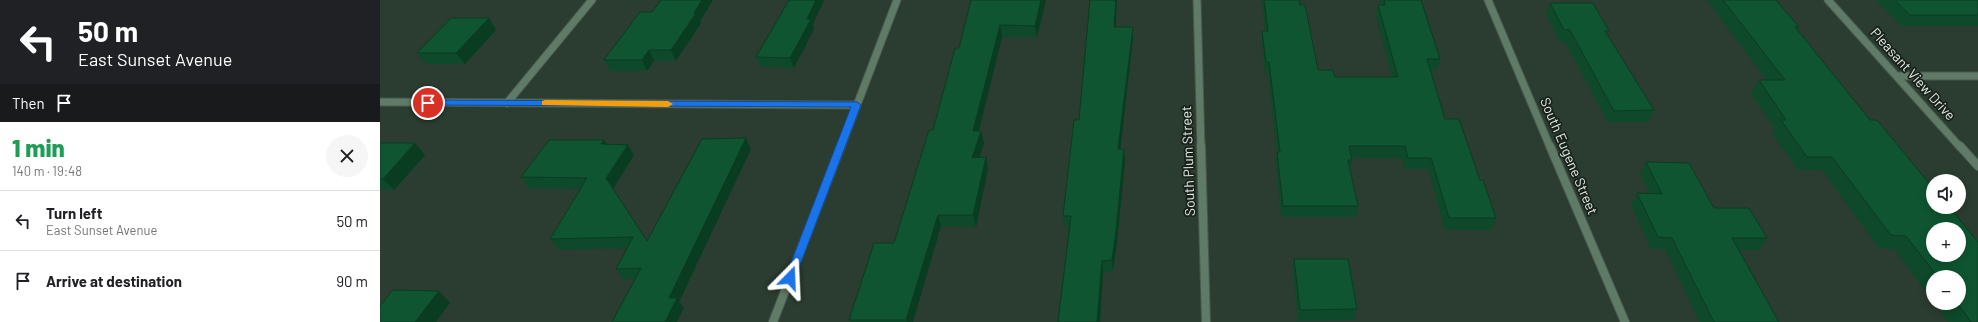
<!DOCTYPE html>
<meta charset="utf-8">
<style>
body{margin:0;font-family:Barlow,sans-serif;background:#f6f6f6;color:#202124;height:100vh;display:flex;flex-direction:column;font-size:15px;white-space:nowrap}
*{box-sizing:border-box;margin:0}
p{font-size:13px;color:#757577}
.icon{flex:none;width:22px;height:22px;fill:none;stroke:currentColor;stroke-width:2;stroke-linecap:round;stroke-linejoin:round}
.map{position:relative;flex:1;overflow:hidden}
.sheet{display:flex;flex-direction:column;background:#fff;width:380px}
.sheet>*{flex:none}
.banner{background:#202124;color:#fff;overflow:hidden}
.buttons{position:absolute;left:1546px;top:174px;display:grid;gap:8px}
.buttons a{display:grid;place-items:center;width:40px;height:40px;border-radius:50%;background:#fff;box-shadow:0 2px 10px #0003;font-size:20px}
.pin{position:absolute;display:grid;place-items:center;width:34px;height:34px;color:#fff;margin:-17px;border:2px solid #fff;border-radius:50%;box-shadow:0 1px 4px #0007}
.me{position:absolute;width:44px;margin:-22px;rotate:21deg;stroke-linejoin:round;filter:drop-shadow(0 0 3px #0008)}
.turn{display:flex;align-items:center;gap:14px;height:84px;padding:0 12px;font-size:18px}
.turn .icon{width:52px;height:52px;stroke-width:2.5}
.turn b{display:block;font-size:28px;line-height:34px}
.then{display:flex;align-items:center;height:38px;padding:0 12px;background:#0003;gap:8px;font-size:15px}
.round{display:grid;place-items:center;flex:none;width:42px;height:42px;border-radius:21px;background:#f6f6f6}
.overview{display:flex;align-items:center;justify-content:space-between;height:68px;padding:0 12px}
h1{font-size:24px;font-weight:800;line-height:30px;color:#1e9e55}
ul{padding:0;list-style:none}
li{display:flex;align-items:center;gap:12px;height:60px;padding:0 12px;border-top:1px solid #e0e0e0}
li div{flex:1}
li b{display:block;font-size:15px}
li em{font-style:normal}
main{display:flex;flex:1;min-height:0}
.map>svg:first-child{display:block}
</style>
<main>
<section class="sheet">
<div class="banner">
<div class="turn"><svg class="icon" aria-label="left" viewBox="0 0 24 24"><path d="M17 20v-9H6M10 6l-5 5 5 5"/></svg><div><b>50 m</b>East Sunset Avenue</div></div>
<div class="then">Then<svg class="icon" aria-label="arrive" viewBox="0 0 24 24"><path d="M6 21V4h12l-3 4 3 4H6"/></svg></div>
</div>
<div class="overview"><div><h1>1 min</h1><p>140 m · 19:48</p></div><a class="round"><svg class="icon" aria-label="close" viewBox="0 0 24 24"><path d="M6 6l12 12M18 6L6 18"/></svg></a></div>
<ul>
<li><svg class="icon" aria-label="left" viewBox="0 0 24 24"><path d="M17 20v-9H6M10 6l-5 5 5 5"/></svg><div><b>Turn left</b><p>East Sunset Avenue</p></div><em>50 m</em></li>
<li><svg class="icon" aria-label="arrive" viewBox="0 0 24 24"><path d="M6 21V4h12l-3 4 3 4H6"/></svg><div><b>Arrive at destination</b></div><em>90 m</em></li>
</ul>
</section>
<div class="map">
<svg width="1598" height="322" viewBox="0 0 1598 322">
<rect width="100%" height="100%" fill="#2b3c30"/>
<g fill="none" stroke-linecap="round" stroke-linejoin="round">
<g stroke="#48584d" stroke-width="9">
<g id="minor-far1">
<polyline points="817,0 821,147"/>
<polyline points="1108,0 1170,147"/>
<polyline points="1448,0 1580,147"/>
<polyline points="1517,76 1598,76"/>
<polyline points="0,102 477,105"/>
<polyline points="127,103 212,0"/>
</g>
</g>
<g stroke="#48584d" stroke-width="10">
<g id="minor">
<polyline points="821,146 826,322"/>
<polyline points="1170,146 1245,322"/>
<polyline points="1580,146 1598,166"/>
</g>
</g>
<g stroke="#48584d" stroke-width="9">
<polyline id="tertiary-far1" points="461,147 517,0"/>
</g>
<g stroke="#48584d" stroke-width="10">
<polyline id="tertiary" points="393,322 461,146"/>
</g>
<use href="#minor-far1" stroke="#607a68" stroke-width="7"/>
<use href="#minor" stroke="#607a68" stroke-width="8"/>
<use href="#tertiary-far1" stroke="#607a68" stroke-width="7"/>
<use href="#tertiary" stroke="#607a68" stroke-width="8"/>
</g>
<g fill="#0d492a" fill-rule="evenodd">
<polygon points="409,0 444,0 433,24 434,29 414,68 381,67 376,57"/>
<polygon points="666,0 657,37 622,37 599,131 604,143 599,158 606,157 608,169 596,227 561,226 533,322 470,322 469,320 514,243 553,130 579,48"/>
<polygon points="737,0 736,27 753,27 753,38 740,149 745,161 737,242 733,271 723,272 720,322 678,322 689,227 685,227 683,216"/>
<polygon points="882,0 919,0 938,70 955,77 1012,77 996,16 998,5 1000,5 999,0 1041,0 1060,59 1057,70 1050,70 1065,119 1100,180 1116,218 1112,230 1065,230 1048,169 1025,169 1022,158 971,158 972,160 970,169 978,206 976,217 901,217 896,164 897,152 888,73 885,73 882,42 882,31 885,31"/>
<path d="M1327 0H1396L1419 27 1417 29 1490 120H1497L1553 188V207H1569L1598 242V322H1568L1554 303H1579V277H1553V301L1514 249 1499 248 1442 170H1418L1392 133 1395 129 1371 93 1379 80H1387ZM1553 229H1579V255H1553Z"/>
<polygon points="1496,0 1598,0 1598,26 1522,26"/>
<polygon points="1170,3 1229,31 1227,34 1274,110 1268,122 1228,122 1185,42 1180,42 1166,14"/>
<polygon points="320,21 321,23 296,61 274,61 267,71 230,71 224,60"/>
<polygon points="116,30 85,64 46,64 37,53"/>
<polygon points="224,140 226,144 248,145 254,155 233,189 267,241 371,149 299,302 304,308 255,279 244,279 236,269 247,248 179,250 170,239 201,189 149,188 141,177"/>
<polygon points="0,143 45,155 14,190 0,190"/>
<polygon points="1266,162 1334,208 1387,238 1379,250 1358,250 1399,322 1320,322 1285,249 1271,249 1251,205 1257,193 1270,194 1260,174"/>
<polygon points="914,259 977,309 974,320 918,321 913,270"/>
</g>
<g fill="#0a3c22">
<polygon points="322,0 333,0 320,21 321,23 296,61 291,50"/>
<polygon points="436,0 444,0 433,24 434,29 414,68 410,58 427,19"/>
<polygon points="661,0 666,0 657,37 655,26"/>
<polygon points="736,0 737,0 735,38 734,27"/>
<polygon points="109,18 116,30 85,64 76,53"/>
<polygon points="620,25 622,37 596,143 593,131"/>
<polygon points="753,27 753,38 739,161 738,149"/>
<polygon points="269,50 274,61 267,71 262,60"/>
<polygon points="601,131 604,143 595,170 592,158"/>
<polygon points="366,138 371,149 299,302 304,308 297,322 285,322 289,298"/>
<polygon points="224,140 231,151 221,144"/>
<polygon points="35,143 45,155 14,190 3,179"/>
<polygon points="248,145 254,155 233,189 226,178"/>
<polygon points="744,149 745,161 737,242 733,271 732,260"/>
<polygon points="606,157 608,169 596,227 593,215"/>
<polygon points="558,215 561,226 533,322 527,322 526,320"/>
<polygon points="722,261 723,272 720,322 717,322"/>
<polygon points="59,291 70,303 56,322 35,322"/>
</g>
<g fill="#0f5531" stroke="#0a3c22" fill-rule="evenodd">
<polygon points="281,0 322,0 314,13 316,13 291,50 269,50 262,60 224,60 260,12 272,12"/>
<polygon points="409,0 436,0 427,19 431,19 410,58 376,57"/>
<polygon points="591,0 661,0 655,26 620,25 593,131 601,131 592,158 606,157 593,215 558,215 526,320 469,320 494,243 514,243 549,130 553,130 575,48 579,48"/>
<polygon points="710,0 736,0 734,27 753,27 738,149 744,149 736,231 732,260 722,261 717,322 678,322 691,216 683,216 694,120 699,120"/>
<polygon points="884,0 919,0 920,5 925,5 938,70 953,70 955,77 1018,77 998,5 1005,5 1004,0 1041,0 1060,59 1047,59 1065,119 1079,119 1100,180 1103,180 1116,218 1069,218 1051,158 1028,158 1025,146 969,146 972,160 968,160 978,206 903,206 897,152 900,152 889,62 886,62 882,31 888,31"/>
<path d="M1343 0H1396L1419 27H1415L1490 120H1497L1553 188V207H1569L1598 242V322H1591L1577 303H1579V277H1558L1526 236 1511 235 1452 157H1427L1401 120H1406L1379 80H1405ZM1553 229H1579V255H1553Z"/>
<polygon points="1515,0 1598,0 1598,15 1530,15"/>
<polygon points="1170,3 1213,3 1229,31 1225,31 1274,110 1234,111 1190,30 1184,30"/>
<polygon points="71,18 109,18 76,53 37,53"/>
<polygon points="366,138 289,298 297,298 285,322 232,322 261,268 236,269 253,237 170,239 207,178 141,177 169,140 224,140 221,144 248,145 226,178 267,241 322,139"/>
<polygon points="0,143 35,143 3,179 0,179"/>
<polygon points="1266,162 1309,163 1334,208 1369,208 1387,238 1352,238 1399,322 1334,322 1292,238 1278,237 1257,193 1282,194"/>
<polygon points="914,259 968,259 977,309 920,310"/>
<polygon points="13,290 59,291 35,322 0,322 0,306"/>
</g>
<polygon fill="#1a73e8" stroke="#114b97" points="48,100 477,102 481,105 415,278 410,283 405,278 471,107 45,105 43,103"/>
<polygon fill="#f59e0b" points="165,100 288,101 293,104 288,107 162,105 162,101"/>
<g text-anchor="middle" stroke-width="3.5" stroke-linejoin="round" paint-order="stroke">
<g font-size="14" fill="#e1ebe4" stroke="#19211b">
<text transform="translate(1533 74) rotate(48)" y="5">Pleasant View Drive</text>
<text transform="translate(1189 156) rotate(67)" y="5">South Eugene Street</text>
<text transform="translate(808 161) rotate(-92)" y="5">South Plum Street</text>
</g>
</g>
</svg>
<div class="buttons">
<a><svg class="icon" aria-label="sound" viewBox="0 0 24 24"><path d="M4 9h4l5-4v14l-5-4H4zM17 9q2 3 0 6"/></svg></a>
<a>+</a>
<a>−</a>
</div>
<div class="pin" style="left:48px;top:103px;background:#d93025"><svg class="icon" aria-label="arrive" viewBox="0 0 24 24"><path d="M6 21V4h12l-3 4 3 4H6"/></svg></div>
<svg class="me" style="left:410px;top:278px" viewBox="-20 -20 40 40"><path d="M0-17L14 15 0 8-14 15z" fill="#1a73e8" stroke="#fff" stroke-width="4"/></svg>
</div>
</main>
